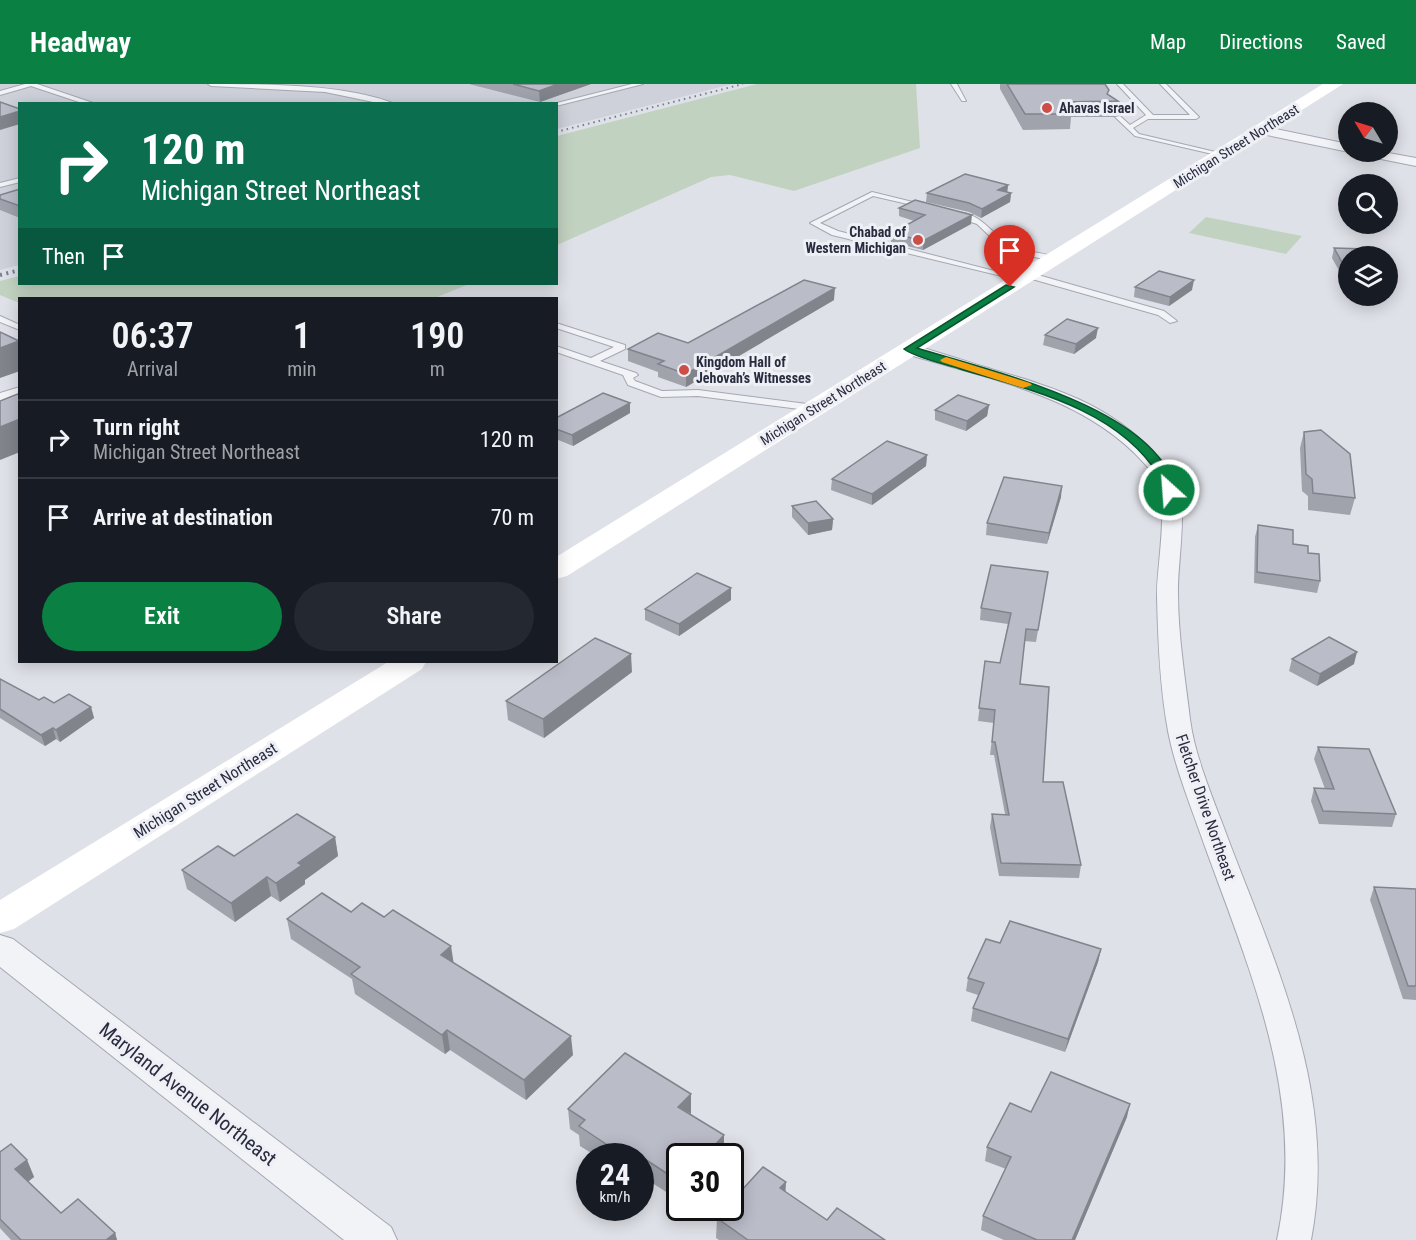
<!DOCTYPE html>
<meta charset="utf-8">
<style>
body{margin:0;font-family:"Roboto Condensed",sans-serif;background:#242831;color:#f1f3f6;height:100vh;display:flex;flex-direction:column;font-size:22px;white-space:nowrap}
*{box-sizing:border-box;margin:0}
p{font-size:20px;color:#9ea1a6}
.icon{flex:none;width:33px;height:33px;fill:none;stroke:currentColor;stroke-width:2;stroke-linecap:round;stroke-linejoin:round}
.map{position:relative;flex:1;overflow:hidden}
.drawer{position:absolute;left:18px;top:213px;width:540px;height:366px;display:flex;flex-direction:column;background:#171b24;border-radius:0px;box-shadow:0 3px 15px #0003}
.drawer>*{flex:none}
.top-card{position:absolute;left:18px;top:18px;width:540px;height:183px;border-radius:0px;box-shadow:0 3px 15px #0003;background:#0b6e4f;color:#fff;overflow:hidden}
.needle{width:39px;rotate:308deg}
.controls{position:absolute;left:1338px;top:18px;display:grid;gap:12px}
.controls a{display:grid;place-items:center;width:60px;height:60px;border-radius:50%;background:#171b24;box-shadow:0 3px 15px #0003;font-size:30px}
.speed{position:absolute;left:576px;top:1059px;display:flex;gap:12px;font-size:30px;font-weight:700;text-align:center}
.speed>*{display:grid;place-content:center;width:78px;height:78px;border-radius:50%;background:#171b24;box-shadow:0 3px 15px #0003;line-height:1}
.speed small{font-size:15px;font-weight:400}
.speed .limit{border:3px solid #111;border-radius:9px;background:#fff;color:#111}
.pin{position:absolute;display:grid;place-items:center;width:51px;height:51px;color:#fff;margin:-62px -26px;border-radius:50% 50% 50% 0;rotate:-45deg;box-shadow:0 0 6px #0007}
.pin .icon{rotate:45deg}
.me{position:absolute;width:66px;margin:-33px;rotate:334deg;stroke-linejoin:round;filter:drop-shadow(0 0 4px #0008)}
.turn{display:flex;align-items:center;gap:21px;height:126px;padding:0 24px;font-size:27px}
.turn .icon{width:78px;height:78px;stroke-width:2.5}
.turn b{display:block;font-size:42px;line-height:51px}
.then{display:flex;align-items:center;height:57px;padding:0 24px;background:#0003;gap:12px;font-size:22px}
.eta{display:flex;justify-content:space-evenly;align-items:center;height:102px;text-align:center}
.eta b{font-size:36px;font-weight:600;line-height:42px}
.button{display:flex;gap:12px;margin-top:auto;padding:12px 24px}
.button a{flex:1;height:69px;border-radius:36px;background:#0b8043;color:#fff;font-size:24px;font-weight:600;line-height:69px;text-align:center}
.button a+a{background:#242831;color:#f1f3f6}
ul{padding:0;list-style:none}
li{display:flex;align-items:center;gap:18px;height:78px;padding:0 24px;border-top:2px solid #363941}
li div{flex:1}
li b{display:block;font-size:22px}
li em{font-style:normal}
header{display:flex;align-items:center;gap:36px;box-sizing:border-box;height:84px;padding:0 30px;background:#0b8043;color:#fff}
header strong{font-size:28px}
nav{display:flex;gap:33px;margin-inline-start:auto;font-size:21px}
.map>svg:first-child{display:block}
</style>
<header>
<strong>Headway</strong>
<nav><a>Map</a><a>Directions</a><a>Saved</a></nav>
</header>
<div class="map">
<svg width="1416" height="1156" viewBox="0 0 1416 1156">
<rect width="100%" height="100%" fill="#dfe1e8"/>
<polygon fill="#ced0da" points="0,0 732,0 557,45 556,20 20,20 19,181 0,186"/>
<g fill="#c2d2c1">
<polygon points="757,0 916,0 920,64 794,107 730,91 711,93 557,161 557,52"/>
<polygon points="1206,133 1302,152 1286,170 1189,149"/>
<polygon points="19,192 20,200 469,200 435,214 20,214 19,219 0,211 0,197"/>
</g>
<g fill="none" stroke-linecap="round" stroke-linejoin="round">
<g stroke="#a5a7b2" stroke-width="2">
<g id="service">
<polygon points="25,0 37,0 96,20 85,20 31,2 0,11 0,7"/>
<path d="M208 0C262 0 346 0 395 20H383L325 8 211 2Z"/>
<polygon points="632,0 643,0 556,22 556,20 553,20"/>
<polygon points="951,0 957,0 966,17 962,17"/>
<polygon points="1117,0 1123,0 1153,31 1190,31 1160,0 1166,0 1199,33 1196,35 1148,35 1133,44 1139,50 1224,70 1221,72 1135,52 1115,33 1120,32 1130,41 1146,31"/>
<polygon points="20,94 20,98 0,103 0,99"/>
<polygon points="872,108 929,122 925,124 873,112 820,139 838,147 1026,195 1022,197 832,151 810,139"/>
<path d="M953 128C985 127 993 156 1017 165 1030 169 1047 168 1058 175L1054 177 1010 168 999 161 977 140 953 132Z"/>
<polygon points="1025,189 1031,189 1164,227 1177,237 1170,239 1158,231 1025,193"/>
<polygon points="0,232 20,241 20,246 0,238"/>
<polygon points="556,239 625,261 625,265 600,277 636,289 638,291 633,294 635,297 662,307 698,306 815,321 820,324 815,327 698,312 661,313 628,301 623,291 556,268 556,262 591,274 614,263 556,244"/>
</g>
</g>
<g stroke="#a5a7b2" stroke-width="2">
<g id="minor">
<polygon points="1261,42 1348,60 1349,68 1257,49 1255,46"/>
<polygon points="1360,68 1383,68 1416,74 1416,82 1366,72"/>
<path d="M909 260C935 267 962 276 988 284 1052 303 1109 319 1155 370 1161 376 1169 383 1174 390 1190 415 1177 479 1178 509 1178 551 1185 593 1190 635 1195 675 1216 721 1230 760 1279 888 1338 1015 1311 1156H1277C1307 1015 1251 890 1204 760 1192 725 1175 684 1168 647 1160 604 1158 557 1157 513 1156 485 1171 413 1154 391 1094 313 992 296 903 269L901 265Z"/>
<polygon points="20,303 20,314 0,320 0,309"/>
</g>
</g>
<g stroke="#a5a7b2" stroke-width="2">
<polygon id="tertiary" points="0,851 13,855 391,1143 397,1156 344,1156 0,883"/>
</g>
<use href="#service" fill="#f2f3f7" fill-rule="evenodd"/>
<use href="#minor" fill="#f2f3f7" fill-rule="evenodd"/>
<use href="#tertiary" fill="#f2f3f7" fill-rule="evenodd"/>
<g fill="#fff" fill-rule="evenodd">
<polygon points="1323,0 1343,0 567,492 556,495 556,473"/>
<polygon points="388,578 426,578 422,585 14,845 0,849 0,816"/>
</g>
<polyline stroke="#797d92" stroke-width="2" stroke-dasharray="1.5 4" stroke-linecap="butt" points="556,48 743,0"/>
<polyline stroke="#797d92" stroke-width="4" stroke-dasharray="2 4.5" stroke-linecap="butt" points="0,191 20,186"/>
</g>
<g fill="#a0a2ac">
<polygon points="469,0 591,0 540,18"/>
<polygon points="1000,0 1105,0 1108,12 1118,17 1116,33 1071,33 1070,45 1023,46 1000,5"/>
<polygon points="1008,101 1007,108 1011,109 1010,118 981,134 969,128 926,118 927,109"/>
<polygon points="20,105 20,134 0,126 0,111"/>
<polygon points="899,124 971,140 923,166 891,158 892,149 914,137 899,132"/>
<polygon points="1334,164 1348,172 1348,199 1346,199 1332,174"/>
<polygon points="1135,203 1192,206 1169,222 1134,213"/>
<polygon points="834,216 686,303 658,293 658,288 628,277 628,265 688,259"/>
<polygon points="1045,251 1096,254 1074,270 1043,261"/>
<polygon points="989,321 987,332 966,347 935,336 935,326"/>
<polygon points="630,329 573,362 556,355 556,334"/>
<polygon points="1304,348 1355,414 1350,431 1308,426 1308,412 1302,407 1300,364"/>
<polygon points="927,371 926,382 872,421 831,406 832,395"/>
<polygon points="1061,413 1047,460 986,451 987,439"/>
<polygon points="792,422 833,435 832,446 808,451 792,433"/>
<polygon points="1258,441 1308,469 1320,497 1317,509 1254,499 1255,453"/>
<polygon points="1048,488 1036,558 1024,557 1020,600 1043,698 1081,781 1079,794 999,792 990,743 992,730 1005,730 994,671 990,671 994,639 978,637 985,577 1000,579 1008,540 980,536 981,524"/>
<polygon points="731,516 679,552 645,536 645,525"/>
<polygon points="1292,575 1354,580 1317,602 1289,587"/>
<polygon points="632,588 544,654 508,636 506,617"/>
<polygon points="0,595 39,616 54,619 91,623 94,634 60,658 56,655 45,662 0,634"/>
<polygon points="1318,663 1396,730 1392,743 1319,740 1311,717 1314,704 1325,705 1314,675"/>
<polygon points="335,753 338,772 305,796 305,800 280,818 271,812 235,838 187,805 182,786 234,772"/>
<polygon points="1374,803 1416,805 1416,916 1403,915 1370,816"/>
<polygon points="351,828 453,879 573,971 526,1016 450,966 445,970 355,910 352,895 291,855 287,835"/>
<polygon points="1000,859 1101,865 1098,878 1065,968 971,937 973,924 978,911 966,907 968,894"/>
<polygon points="568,1025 691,1030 724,1071 680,1072 680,1117 640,1091 640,1072 596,1072 580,1062 579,1051 570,1045"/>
<polygon points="1127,1033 1075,1156 1004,1156 981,1146 983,1132 1006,1085 985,1077 987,1063"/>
<polygon points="0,1068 27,1076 34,1093 28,1098 61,1129 115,1149 117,1156 11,1156 0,1144"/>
<polygon points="785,1108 827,1136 885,1156 719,1156 716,1154 717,1134"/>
</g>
<g fill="#82848c">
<polygon points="558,0 591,0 540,18 539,7"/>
<polygon points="20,27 20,40 0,46 0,33"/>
<polygon points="1008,101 1007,110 998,106"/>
<polygon points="1011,109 1010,118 981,134 982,125"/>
<polygon points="972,131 971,140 923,166 923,157"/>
<polygon points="1194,196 1192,206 1169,222 1170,213"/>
<polygon points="835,204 834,216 686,303 686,290"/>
<polygon points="1098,244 1096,254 1074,270 1076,260"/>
<polygon points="19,257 20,287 0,294 0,264"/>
<polygon points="630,319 630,329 573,362 572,351"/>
<polygon points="989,321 987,332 966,347 967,337"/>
<polygon points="20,335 20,368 0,376 0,343"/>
<polygon points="927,371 926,382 872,421 872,410"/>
<polygon points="1062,402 1061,413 1047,460 1049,449"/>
<polygon points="833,435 832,446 808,451 808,439"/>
<polygon points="731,504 731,516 679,552 679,540"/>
<polygon points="1357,568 1354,580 1317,602 1320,590"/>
<polygon points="631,570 632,588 544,654 543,635"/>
<polygon points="91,623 94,634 60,658 56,646"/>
<polygon points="53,644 56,655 45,662 41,651"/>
<polygon points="335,753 338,772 305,796 305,800 280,818 276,799 298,779"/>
<polygon points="267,793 271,812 235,838 231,819"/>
<polygon points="451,862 454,881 441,871"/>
<polygon points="1101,865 1098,878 1065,968 1068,955"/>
<polygon points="447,946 450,966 445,970 442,951"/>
<polygon points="571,952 573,971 526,1016 524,996"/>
<polygon points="691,1010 691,1030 678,1023"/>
<polygon points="1130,1020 1127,1033 1075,1156 1072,1156"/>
<polygon points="724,1051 724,1071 723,1072 705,1072"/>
<polygon points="27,1076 34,1093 22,1102 15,1085"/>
<polygon points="786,1098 785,1118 780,1104"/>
<polygon points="115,1149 117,1156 106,1156"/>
</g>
<g fill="#babcc8" stroke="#82848c" stroke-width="1.5">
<polygon points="513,0 558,0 539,7"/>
<polygon points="1007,0 1105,0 1109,6 1107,10 1118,17 1064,18 1072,30 1025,30"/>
<polygon points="0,18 20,25 20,27 0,33"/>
<polygon points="965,90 1008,101 998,106 1011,109 982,125 969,119 927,109"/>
<polygon points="20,105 20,122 0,115 0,111"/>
<polygon points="915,116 972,131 923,157 892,149 925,131 899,124"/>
<polygon points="1334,164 1366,165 1371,172 1348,172 1348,189"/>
<polygon points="1159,187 1194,196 1170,213 1135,203"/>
<polygon points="804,196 835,204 686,290 658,280 664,277 628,265 658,249 688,259"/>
<polygon points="1067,235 1098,244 1076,260 1045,251"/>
<polygon points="0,248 19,257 0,264"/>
<polygon points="20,309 20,335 0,343 0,317"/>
<polygon points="603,309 630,319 572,351 556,345 556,334"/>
<polygon points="958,311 989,321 967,337 935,326"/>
<polygon points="1321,346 1350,370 1355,414 1313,409 1312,395 1306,390 1304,348"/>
<polygon points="887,357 927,371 872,410 832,395"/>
<polygon points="1004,393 1062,402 1049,449 987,439"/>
<polygon points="816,417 833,435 808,439 792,422"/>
<polygon points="1258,441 1293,446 1293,460 1308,462 1308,469 1319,470 1320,497 1257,488"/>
<polygon points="991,481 1048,488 1038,546 1026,545 1020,600 1049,603 1043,698 1063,698 1081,781 1001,779 992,730 1009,731 995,658 992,658 995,626 979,624 985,577 1000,579 1011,529 981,524"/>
<polygon points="697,489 731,504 679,540 645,525"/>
<polygon points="1329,553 1357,568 1320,590 1292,575"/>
<polygon points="595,554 631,570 543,635 506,617"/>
<polygon points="0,595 39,616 44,613 54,619 69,610 91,623 56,646 53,644 41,651 0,625"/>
<polygon points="1318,663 1369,665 1396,730 1323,727 1314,704 1334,705"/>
<polygon points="297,730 335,753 298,779 302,781 276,799 267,793 231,819 182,786 218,762 234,772"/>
<polygon points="1374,803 1416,805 1416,902 1408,902"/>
<polygon points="322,809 351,828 362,819 384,833 393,826 451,862 441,871 571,952 524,996 447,946 442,951 351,890 360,883 287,835"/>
<polygon points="1010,837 1101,865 1068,955 973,924 984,899 968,894 986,855 1000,859"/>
<polygon points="625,969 691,1010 678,1023 724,1051 705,1072 680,1072 680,1098 637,1070 634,1072 624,1072 579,1042 585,1036 568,1025"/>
<polygon points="1051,988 1130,1020 1072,1156 1037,1156 983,1132 1011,1073 987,1063 1010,1019 1031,1028"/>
<polygon points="11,1060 27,1076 15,1085 61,1129 78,1115 115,1149 106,1156 21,1156 0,1135 0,1068"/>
<polygon points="763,1083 786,1098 780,1104 827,1136 837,1124 885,1156 748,1156 717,1134 726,1124 730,1124 730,1119"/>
</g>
<path fill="#0b8043" stroke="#07532c" stroke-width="1.5" d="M1006 201 1014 203 917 264C987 286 1158 324 1175 406L1173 409H1165C1162 403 1162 397 1159 392 1118 325 1030 306 960 285 945 280 916 274 904 265Z"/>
<polygon fill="#f59e0b" points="946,273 1030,299 1032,301 1023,304 942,278 940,276"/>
<g fill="#cc4e46" stroke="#eff0f6" stroke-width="2">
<circle cx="1047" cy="24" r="6"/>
<circle cx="918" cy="156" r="6"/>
<circle cx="684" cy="286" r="6"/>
</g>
<g text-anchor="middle" stroke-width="6" stroke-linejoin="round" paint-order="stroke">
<g font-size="14" font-weight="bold" fill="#292c3f" stroke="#eff0f6" text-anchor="start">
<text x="1059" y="29">Ahavas Israel</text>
<text x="906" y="153" text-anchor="end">Chabad of<tspan x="906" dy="16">Western Michigan</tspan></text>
<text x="696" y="283">Kingdom Hall of<tspan x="696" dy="16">Jehovah’s Witnesses</tspan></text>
</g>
<g font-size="14" fill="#292c3f" stroke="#eff0f6">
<text transform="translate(1236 62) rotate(-32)" y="5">Michigan Street Northeast</text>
<text transform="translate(823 319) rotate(-32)" y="5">Michigan Street Northeast</text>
</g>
<g font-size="16" fill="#292c3f" stroke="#eff0f6">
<text transform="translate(205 706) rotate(-32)" y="6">Michigan Street Northeast</text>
<text transform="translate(1206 723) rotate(71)" y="6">Fletcher Drive Northeast</text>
</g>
<g font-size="20" fill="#292c3f" stroke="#eff0f6">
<text transform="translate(188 1010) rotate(38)" y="7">Maryland Avenue Northeast</text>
</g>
</g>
</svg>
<div class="controls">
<a><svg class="needle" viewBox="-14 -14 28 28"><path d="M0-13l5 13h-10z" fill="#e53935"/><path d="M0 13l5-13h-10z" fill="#9ea1a6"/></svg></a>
<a><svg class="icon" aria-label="search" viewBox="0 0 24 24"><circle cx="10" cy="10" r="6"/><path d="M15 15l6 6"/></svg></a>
<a><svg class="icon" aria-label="layers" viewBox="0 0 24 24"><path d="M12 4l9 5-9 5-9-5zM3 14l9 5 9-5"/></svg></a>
</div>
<div class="speed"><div>24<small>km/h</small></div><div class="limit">30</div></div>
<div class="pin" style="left:1010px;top:203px;background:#d93025"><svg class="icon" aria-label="arrive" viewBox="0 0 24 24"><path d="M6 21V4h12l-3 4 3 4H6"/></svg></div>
<svg class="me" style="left:1169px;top:406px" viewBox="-20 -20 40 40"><circle r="17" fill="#0b8043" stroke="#fff" stroke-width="3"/><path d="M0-11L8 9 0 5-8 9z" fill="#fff"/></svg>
<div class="top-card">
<div class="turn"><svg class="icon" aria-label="right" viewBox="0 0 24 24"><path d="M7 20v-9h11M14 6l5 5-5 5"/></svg><div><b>120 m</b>Michigan Street Northeast</div></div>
<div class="then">Then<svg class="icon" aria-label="arrive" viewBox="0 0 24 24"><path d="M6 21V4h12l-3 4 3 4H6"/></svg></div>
</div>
<section class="drawer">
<div class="eta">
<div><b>06:37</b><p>Arrival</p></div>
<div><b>1</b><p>min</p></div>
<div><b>190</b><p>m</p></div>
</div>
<ul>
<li><svg class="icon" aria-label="right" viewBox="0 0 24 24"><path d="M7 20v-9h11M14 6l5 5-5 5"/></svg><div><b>Turn right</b><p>Michigan Street Northeast</p></div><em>120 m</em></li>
<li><svg class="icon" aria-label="arrive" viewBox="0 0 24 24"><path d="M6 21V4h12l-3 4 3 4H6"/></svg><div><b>Arrive at destination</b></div><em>70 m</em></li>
</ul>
<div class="button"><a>Exit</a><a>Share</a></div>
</section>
</div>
